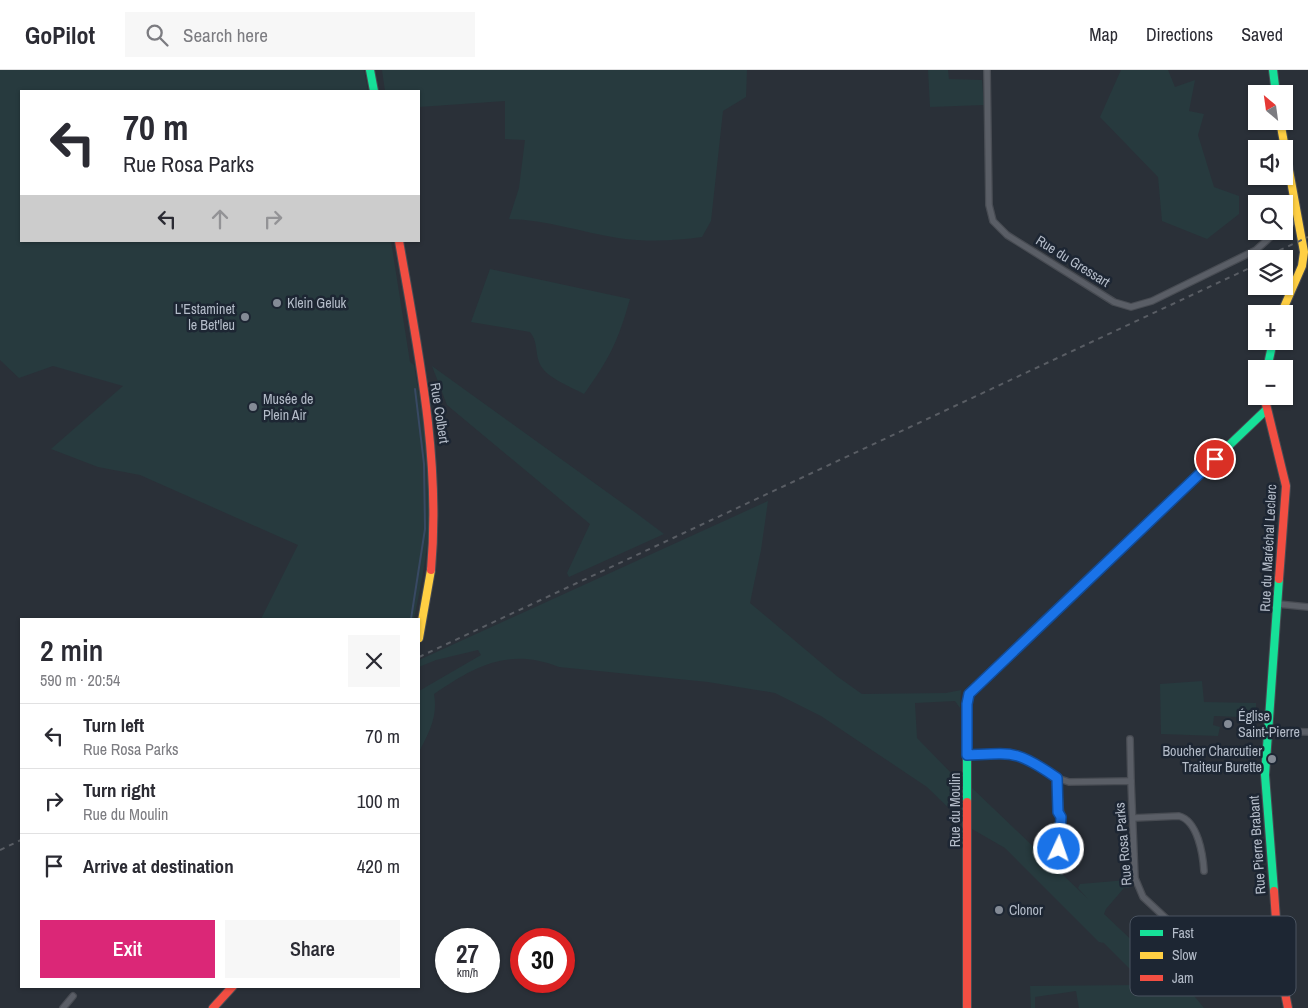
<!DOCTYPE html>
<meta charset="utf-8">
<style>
body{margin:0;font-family:"Archivo Narrow",sans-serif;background:#f7f7f7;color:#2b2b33;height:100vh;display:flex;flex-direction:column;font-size:19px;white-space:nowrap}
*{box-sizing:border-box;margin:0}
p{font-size:16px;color:#7c7c81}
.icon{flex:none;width:28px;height:28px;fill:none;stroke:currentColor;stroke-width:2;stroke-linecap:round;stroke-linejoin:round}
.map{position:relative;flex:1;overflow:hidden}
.drawer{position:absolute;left:20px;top:548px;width:400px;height:370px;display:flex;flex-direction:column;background:#fff;border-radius:0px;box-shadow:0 1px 4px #0004}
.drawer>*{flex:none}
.guide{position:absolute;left:20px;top:20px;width:400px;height:152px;border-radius:0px;box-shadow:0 1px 4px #0004;background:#fff;color:#2b2b33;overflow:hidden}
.needle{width:32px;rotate:331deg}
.fabs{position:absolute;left:1248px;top:15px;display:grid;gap:10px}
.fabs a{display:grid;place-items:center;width:45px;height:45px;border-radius:0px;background:#fff;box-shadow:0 1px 4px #0004;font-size:25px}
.speed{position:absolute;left:435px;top:858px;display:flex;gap:10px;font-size:25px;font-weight:700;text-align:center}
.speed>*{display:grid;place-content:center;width:65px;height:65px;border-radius:50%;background:#fff;box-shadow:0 1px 4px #0004;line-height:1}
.speed small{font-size:12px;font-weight:400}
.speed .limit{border:8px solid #d22;background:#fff;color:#111}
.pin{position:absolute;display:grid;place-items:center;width:42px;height:42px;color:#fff;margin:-21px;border:2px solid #fff;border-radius:50%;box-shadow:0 1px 5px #0007}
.me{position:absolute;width:55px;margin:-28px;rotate:3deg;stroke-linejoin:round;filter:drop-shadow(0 0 4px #0008)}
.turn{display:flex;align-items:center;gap:18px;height:105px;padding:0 20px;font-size:22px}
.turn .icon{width:65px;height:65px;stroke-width:2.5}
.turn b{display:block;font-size:35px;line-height:42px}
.lanes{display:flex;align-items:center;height:48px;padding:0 20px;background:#0003;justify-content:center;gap:25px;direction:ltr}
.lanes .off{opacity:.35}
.round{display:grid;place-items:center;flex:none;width:52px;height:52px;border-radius:0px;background:#f7f7f7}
.overview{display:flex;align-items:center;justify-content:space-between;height:85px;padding:0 20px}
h1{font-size:30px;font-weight:600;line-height:38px}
.button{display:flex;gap:10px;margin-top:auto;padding:10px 20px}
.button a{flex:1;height:58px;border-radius:0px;background:#db2777;color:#fff;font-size:20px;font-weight:600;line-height:58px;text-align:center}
.button a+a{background:#f7f7f7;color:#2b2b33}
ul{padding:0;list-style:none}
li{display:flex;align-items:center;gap:15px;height:65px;padding:0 20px;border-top:1px solid #e1e1e2}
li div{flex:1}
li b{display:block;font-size:19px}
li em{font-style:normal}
header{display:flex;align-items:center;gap:30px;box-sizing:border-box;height:70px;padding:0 25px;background:#fff;border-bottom:1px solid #e1e1e2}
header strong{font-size:24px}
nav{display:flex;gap:28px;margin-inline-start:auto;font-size:18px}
.search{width:350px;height:45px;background:#f7f7f7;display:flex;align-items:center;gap:12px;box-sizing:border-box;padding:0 18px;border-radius:0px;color:#7c7c81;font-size:19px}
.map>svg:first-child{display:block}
</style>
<header>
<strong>GoPilot</strong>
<div class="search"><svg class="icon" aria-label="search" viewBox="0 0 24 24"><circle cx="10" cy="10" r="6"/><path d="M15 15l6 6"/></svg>Search here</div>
<nav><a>Map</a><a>Directions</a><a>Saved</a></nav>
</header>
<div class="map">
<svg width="1308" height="938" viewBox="0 0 1308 938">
<rect width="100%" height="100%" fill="#2a3038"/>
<g fill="#273a3e">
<path d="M0 0H364L368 21H21V171H391L410 292 414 295C421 340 430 386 430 432 430 471 422 510 414 549H261L298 475 140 405 98 397 51 379 123 316 53 296 19 308 0 290Z"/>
<path d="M382 0H747L746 27 723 41 711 151 702 167C675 171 646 172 618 168 581 162 547 150 509 149L519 118 525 70 505 69V31L419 37V21H385Z"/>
<polygon points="928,0 948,0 949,9 982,10 984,35 930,37"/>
<polygon points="1121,0 1168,0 1175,17 1195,10 1189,41 1204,44 1198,65 1214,117 1239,126 1239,144 1207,169 1162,151 1158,107 1100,47"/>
<path d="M490 199 630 229C618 271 610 288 584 324 570 316 545 308 539 292 535 281 538 272 530 262L471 252Z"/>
<polygon points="432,296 636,443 664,464 569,507 567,503 590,454 447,335"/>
<path d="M768 431 761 480 750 533 838 607 862 624 946 623 961 620 960 638 955 631 915 633 917 668 953 705 962 708 963 752 927 717 821 646 775 623 708 612 559 597C509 577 475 596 434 624 438 647 429 662 419 682V621L481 585 478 580 436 590 419 597V590Z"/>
<polygon points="1202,611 1204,632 1256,633 1256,650 1244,649 1243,653 1239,653 1239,647 1214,646 1213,655 1220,657 1218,666 1161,664 1160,614"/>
<polygon points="971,717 1088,829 1078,818 1080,814 1127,810 1129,818 1124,818 1106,839 1104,844 1159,896 1182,911 1204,938 1079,938 1076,921 1035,927 1035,938 1031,938 1030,916 1138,915 1142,911 1104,873 1099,872 1005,778 972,759"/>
</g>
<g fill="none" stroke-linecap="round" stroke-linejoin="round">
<polyline stroke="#384963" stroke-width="2" points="411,549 425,459 424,394 415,319"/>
<g stroke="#484c53" stroke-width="8">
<g id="street">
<polyline points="987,0 989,135 993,151 1007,165 1114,232 1131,237 1152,231 1256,180 1277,161"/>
<polyline points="1284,156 1299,150"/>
<polyline points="1278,534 1308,537"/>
<polyline points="1268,661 1308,662"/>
<polyline points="1130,669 1131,711"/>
<polyline points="967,685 1016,684 1032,691 1057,708 1069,712 1131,711 1135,808 1143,827 1185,866 1202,870 1277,867"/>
<polyline points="1057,708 1061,747 1059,780"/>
<path d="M1133 748 1179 746C1198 751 1203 785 1204 801"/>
<polyline points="1188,900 1194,869"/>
<polyline points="63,938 73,926"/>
</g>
</g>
<g stroke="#484c53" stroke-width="10">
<g id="fast">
<polyline points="370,0 374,21"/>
<polyline points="1273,0 1276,24"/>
<polyline points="1267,299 1273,271"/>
<polyline points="967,732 967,634 969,624 1266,340"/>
<polyline points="1274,821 1265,705 1279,509"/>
</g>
</g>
<g stroke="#484c53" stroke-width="10">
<g id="slow">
<polyline points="1280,51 1304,182 1302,196 1281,244"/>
<polyline points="419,568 431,500"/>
</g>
</g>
<g stroke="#484c53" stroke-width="10">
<g id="jam">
<path d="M399 171C418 280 441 389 431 500"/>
<polyline points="1264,326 1286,416 1279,509"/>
<polyline points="967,732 967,938"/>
<polyline points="1274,821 1279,893 1288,938"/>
<polyline points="213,938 233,916"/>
</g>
</g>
<use href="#street" stroke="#5a5e66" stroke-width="5.5"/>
<use href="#fast" stroke="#16e098" stroke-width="8"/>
<use href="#slow" stroke="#ffcf43" stroke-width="8"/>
<use href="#jam" stroke="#f24e42" stroke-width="8"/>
<g stroke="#595d64" stroke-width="2" stroke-dasharray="5 5" stroke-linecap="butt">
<polyline points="1261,189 1308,167"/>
<polyline points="419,587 1256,195"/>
<polyline points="0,780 21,770"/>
</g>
</g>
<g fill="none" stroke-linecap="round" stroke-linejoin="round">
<g stroke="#114b97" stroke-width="12">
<path id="route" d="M1059 779 1061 747 1058 742 1057 708C1017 680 1014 683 967 685V634L969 624 1215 389"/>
</g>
<use href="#route" stroke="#1a73e8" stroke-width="9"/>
</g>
<g fill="#848b96" stroke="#1d2633" stroke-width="2">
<circle cx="277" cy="233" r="5"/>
<circle cx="245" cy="247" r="5"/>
<circle cx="253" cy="337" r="5"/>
<circle cx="1228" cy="654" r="5"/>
<circle cx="1272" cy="689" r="5"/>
<circle cx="999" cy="840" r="5"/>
</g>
<g text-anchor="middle" stroke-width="5" stroke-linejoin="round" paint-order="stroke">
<g font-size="14" fill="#b4bcc9" stroke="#1d2633">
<text transform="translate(1073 191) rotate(32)" y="5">Rue du Gressart</text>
<text transform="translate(440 343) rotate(81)" y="5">Rue Colbert</text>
<text transform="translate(1268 478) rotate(-87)" y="5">Rue du Maréchal Leclerc</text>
<text transform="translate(955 740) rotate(-90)" y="5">Rue du Moulin</text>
<text transform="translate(1123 774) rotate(-95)" y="5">Rue Rosa Parks</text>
<text transform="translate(1257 775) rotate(-94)" y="5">Rue Pierre Brabant</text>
</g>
<g font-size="14" fill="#b4bcc9" stroke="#1d2633" text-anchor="start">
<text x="287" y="238">Klein Geluk</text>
<text x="235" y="244" text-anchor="end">L'Estaminet<tspan x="235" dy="16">le Bet'leu</tspan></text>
<text x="263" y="334">Musée de<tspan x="263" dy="16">Plein Air</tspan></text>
<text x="1238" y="651">Église<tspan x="1238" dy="16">Saint-Pierre</tspan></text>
<text x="1262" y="686" text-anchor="end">Boucher Charcutier<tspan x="1262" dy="16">Traiteur Burette</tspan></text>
<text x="1009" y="845">Clonor</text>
</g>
</g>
<rect x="1130" y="846" width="166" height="80" rx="8" fill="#1d2633" stroke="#4a5360" stroke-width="1"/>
<rect x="1140" y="860" width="23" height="6" fill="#16e098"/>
<rect x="1140" y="882" width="23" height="7" fill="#ffcf43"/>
<rect x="1140" y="905" width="23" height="6" fill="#f24e42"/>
<g font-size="14" fill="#b4bcc9">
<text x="1172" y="868">Fast</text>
<text x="1172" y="890">Slow</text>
<text x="1172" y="913">Jam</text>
</g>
</svg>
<div class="fabs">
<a><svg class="needle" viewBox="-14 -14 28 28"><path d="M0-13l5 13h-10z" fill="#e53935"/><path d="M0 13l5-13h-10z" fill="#7c7c81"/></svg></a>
<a><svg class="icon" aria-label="sound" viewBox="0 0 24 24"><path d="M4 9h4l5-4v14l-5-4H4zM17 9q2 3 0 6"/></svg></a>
<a><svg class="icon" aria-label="search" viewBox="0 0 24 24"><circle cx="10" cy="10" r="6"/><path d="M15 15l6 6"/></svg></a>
<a><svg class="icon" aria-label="layers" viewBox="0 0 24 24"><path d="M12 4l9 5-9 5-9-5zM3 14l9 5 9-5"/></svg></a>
<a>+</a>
<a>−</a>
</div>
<div class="speed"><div>27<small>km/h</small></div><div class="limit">30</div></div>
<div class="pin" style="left:1215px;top:389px;background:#d93025"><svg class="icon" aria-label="arrive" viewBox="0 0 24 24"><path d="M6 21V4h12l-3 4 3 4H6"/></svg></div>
<svg class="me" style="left:1059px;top:779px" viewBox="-20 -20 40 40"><circle r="17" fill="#1a73e8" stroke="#fff" stroke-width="3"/><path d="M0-11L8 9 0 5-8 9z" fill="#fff"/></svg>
<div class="guide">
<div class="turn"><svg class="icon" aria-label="left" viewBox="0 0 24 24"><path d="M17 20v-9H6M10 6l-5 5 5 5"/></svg><div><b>70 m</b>Rue Rosa Parks</div></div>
<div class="lanes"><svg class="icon" aria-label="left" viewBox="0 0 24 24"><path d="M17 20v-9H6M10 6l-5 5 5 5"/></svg><svg class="icon off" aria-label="ahead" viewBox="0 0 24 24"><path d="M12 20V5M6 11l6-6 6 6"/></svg><svg class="icon off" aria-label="right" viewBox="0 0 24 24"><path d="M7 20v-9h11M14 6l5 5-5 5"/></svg></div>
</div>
<section class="drawer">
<div class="overview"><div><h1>2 min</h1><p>590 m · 20:54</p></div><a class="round"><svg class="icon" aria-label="close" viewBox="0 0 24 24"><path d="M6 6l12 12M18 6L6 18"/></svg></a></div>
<ul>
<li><svg class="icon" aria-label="left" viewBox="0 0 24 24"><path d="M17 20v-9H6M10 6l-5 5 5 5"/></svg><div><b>Turn left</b><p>Rue Rosa Parks</p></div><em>70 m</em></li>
<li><svg class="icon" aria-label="right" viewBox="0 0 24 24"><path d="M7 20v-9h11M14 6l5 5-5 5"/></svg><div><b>Turn right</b><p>Rue du Moulin</p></div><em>100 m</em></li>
<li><svg class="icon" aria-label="arrive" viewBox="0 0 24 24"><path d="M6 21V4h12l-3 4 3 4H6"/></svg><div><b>Arrive at destination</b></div><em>420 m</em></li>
</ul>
<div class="button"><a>Exit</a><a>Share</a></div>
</section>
</div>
